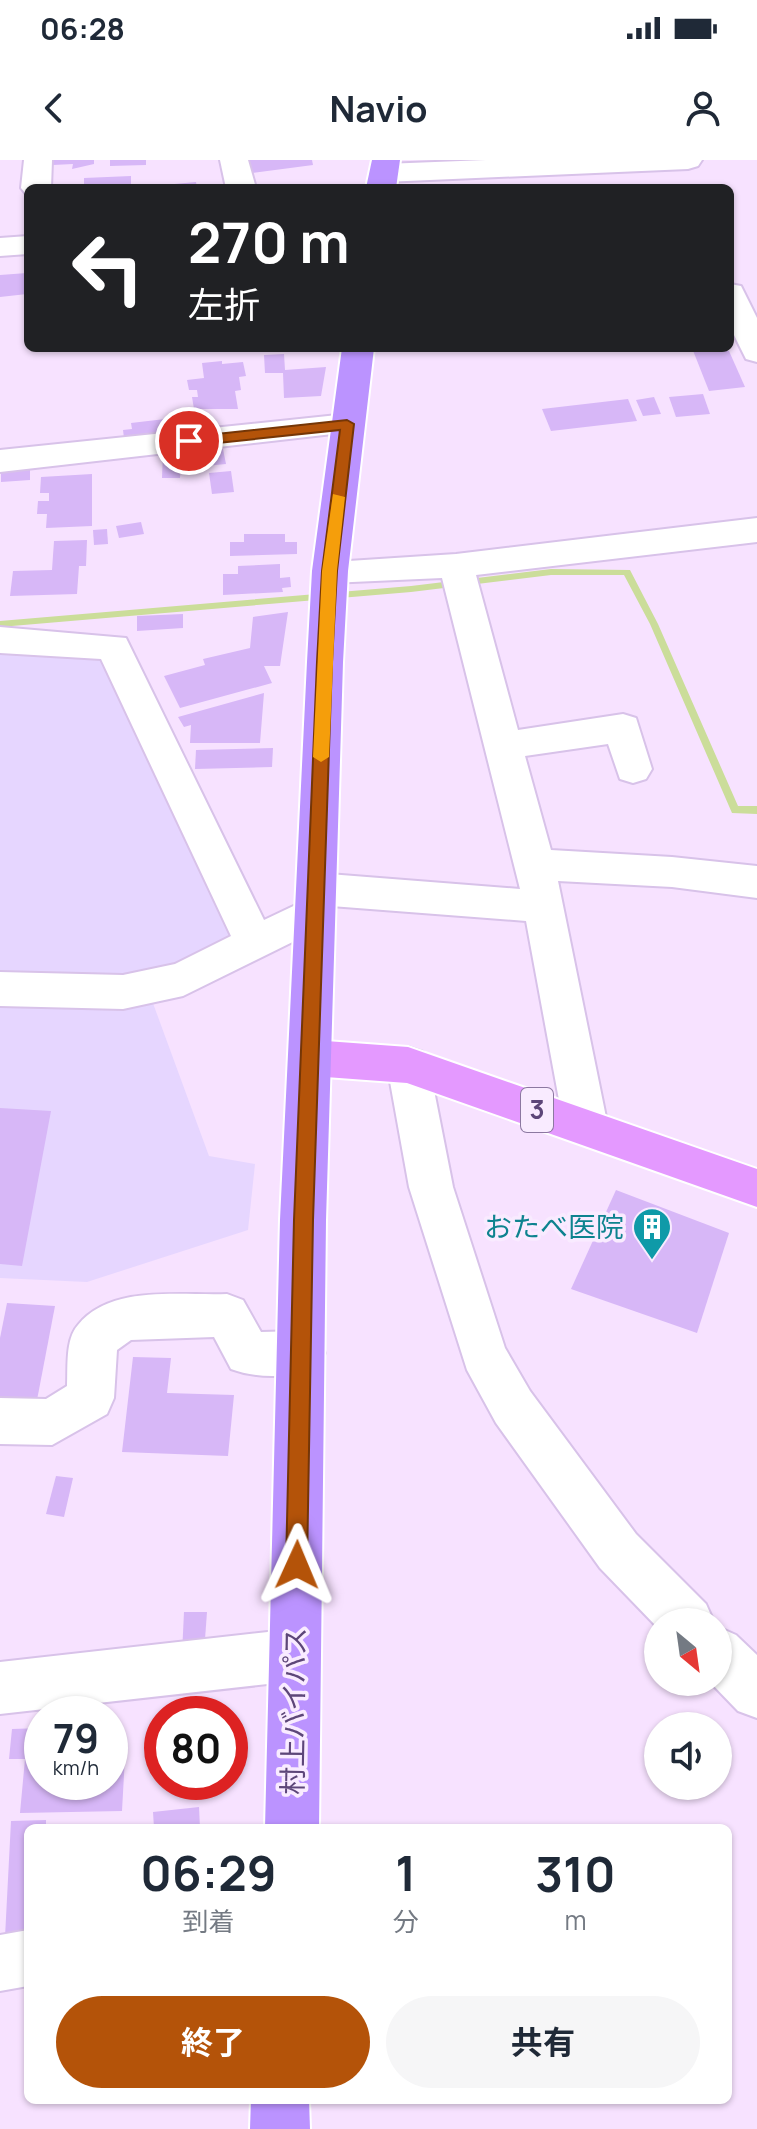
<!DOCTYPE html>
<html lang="ja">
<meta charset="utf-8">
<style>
body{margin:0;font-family:Manrope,"Noto Sans JP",sans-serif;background:#f6f6f7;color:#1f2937;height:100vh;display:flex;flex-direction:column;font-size:30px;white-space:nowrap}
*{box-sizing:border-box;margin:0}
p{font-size:26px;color:#747a83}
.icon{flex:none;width:44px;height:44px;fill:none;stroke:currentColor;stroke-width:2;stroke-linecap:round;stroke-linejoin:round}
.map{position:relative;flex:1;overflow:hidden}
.panel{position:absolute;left:24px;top:1664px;width:708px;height:280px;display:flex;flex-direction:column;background:#fff;border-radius:12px;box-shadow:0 2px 6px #0004}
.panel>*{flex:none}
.top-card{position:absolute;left:24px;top:24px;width:710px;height:168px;border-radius:12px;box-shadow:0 2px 6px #0004;background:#202124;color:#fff;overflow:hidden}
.needle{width:52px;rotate:151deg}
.buttons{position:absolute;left:644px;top:1448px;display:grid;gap:16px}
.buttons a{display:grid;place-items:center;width:88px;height:88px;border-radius:50%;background:#fff;box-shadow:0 2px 6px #0004;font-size:40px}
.speed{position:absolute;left:24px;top:1536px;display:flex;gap:16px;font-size:40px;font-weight:700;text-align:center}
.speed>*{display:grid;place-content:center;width:104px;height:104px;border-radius:50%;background:#fff;box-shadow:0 2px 6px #0004;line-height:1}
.speed small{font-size:20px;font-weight:400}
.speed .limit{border:12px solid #d22;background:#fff;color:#111}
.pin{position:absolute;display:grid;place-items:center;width:68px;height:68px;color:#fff;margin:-34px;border:4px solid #fff;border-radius:50%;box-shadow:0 2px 8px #0007}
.me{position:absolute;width:88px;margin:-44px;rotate:1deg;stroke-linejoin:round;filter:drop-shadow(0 0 6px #0008)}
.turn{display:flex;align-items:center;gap:28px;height:168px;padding:0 32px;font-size:36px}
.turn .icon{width:104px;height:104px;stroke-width:2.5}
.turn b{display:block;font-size:56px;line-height:68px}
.eta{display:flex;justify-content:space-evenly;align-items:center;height:136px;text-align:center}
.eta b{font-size:48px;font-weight:700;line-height:56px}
.action{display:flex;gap:16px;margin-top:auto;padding:16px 32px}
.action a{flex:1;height:92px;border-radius:48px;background:#b45309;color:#fff;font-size:32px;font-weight:700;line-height:92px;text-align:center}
.action a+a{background:#f6f6f7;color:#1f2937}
.status{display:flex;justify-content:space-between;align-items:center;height:56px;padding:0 40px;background:#fff;direction:ltr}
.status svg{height:22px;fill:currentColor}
header{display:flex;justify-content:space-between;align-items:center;height:104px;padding:0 32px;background:#fff;font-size:36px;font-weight:700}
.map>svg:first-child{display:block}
</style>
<div class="status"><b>06:28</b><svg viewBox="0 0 49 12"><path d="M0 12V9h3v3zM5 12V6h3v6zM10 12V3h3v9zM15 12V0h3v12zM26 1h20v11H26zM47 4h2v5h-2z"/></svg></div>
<header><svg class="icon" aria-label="back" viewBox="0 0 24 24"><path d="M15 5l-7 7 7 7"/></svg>Navio<svg class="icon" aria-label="person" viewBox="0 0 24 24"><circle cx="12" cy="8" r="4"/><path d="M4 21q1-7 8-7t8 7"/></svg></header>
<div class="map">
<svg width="757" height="1969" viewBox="0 0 757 1969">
<rect width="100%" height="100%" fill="#f7e2ff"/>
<polygon fill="#e6d6ff" points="0,489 102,493 235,780 143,816 209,996 255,1004 248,1070 87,1122 0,1118"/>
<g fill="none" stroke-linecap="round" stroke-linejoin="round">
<polygon fill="#cbdd9a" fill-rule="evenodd" points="551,409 630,410 658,464 738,646 757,646 757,654 732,653 650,464 624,415 551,415 411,432 0,467 0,461 411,426"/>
</g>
<g fill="#d7b7f7">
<polygon points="53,0 94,0 94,4 72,9 73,4 53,5"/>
<polygon points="110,0 146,0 146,5 110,6"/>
<polygon points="250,0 312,0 313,5 245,14 242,1"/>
<polygon points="131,16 131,28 84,28 84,18"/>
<polygon points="196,22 197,28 153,28 153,26"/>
<polygon points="27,113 27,134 0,137 0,115"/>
<polygon points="692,188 729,191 745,227 709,231"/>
<polygon points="284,194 285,210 326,207 321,236 284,238 283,213 265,213 264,195"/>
<polygon points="222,201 222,204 243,202 246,216 239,217 241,230 235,231 238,249 194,249 192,237 198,237 197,230 189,230 187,220 204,218 202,203"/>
<polygon points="703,234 710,254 676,257 669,237"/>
<polygon points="654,237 661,254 643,256 636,240"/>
<polygon points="628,239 637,261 551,271 542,249"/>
<polygon points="182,257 185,271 124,278 123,270 132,269 131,263"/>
<polygon points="223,289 226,304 205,306 202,292"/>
<polygon points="187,290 187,303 181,303 180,318 162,318 163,291"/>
<polygon points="30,308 30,320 1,322 1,310"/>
<polygon points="231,311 234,332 212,334 209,313"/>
<polygon points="92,314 92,366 46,368 47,354 37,354 38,341 49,341 49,333 40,333 41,317"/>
<polygon points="141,362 144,374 119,378 116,366"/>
<polygon points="107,369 108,384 94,385 93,370"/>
<polygon points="244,374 285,374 285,382 297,382 297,394 230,396 230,382 244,382"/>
<polygon points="87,380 86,406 79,406 77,434 10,436 13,411 52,410 54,381"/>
<polygon points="280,404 280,418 290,417 291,427 282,428 283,432 223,435 223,414 238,414 238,406"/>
<polygon points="288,452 280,506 264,506 272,523 180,548 164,516 205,505 203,499 250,488 253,457"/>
<polygon points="183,454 183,468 137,471 137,456"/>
<polygon points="264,533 260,583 190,583 191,565 184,567 178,557"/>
<polygon points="273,588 272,607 195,609 196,590"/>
<polygon points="0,948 51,951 22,1106 0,1104"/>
<polygon points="616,1030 729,1073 697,1173 571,1129"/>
<polygon points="7,1143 55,1146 37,1240 0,1238 0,1178"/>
<polygon points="133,1197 171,1198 167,1233 234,1235 228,1296 122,1292"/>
<polygon points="56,1316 73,1318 64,1357 46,1354"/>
<polygon points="184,1452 207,1452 204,1493 182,1494"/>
<polygon points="42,1568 42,1622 110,1622 110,1598 125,1597 122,1651 20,1653 25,1599 9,1599 12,1569"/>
<polygon points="199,1647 200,1668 154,1668 153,1652"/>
<polygon points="46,1660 46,1668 28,1668 28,1776 5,1777 11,1661"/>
</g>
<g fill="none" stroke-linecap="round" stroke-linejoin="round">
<g stroke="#d8c2e9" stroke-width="4">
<g id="minor">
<polygon points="24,0 52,0 51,28 28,28 26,34 21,28"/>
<polygon points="220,0 248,0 256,28 226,28"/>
<polygon points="486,0 702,0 698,6 688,9 384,22 374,19 370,13 374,7 384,4"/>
<polygon points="28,76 28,94 0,96 0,78"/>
<polygon points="730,124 741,126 757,158 757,202 746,199 730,167"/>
<polygon points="347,254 359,257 363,264 359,271 0,312 0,290"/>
<polygon points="757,358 757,382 476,415 518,570 623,554 636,558 652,609 646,619 633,623 620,619 608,584 525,596 551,690 672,697 757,706 757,738 672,727 558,721 608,967 601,980 586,986 571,980 564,967 526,761 331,746 335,753 329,764 183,836 123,849 0,846 0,812 123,815 175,804 231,776 101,499 0,493 0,467 126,478 264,760 304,741 296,729 302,718 316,713 520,729 442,418 330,423 318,419 312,411 318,403 456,394"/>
<polygon points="408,887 423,892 429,905 453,1027 505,1188 530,1231 636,1374 706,1444 714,1462 658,1462 658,1468 600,1408 496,1263 467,1210 409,1027 387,905 393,892"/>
<path d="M227 1134 243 1140 261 1172 301 1171 318 1178 325 1193 318 1208C291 1218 258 1219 231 1209L214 1177 131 1180 117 1190 114 1238 107 1254 52 1285 0 1284V1238L46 1239 67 1226C68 1208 65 1179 78 1165 111 1124 181 1136 227 1134Z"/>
<polygon points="718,1467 736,1475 757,1495 757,1558 738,1551 710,1522 718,1522"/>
<polygon points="295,1469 313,1477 321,1495 313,1513 295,1521 0,1554 0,1502"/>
<polygon points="28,1770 28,1826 0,1831 0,1775"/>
</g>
</g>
<g stroke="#fff" stroke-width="4">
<polygon id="major" points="312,880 408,887 757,1009 757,1047 407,923 312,916 297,911 291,898 297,885"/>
</g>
<g stroke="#fff" stroke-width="4">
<g id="highway">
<polygon points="372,0 400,0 396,28 366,28"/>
<polygon points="342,188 374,188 348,411 343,502 326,1060 319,1668 265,1668 280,1060 307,502 312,411"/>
<polygon points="251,1940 309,1940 310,1969 250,1969"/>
</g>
</g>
<use href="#minor" fill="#fff" fill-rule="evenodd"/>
<use href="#major" fill="#e499ff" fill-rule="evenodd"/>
<use href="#highway" fill="#bb93ff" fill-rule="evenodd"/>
</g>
<polygon fill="#b45309" stroke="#753606" stroke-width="2" points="347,260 354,264 337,411 332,502 313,1060 307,1405 304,1412 297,1415 289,1412 286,1405 294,1060 317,502 322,411 340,270 189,286 182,281 189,277"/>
<polygon fill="#f59e0b" points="333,334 345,337 337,411 329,597 321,602 313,597 322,411"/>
<defs>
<g id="building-pin" transform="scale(2)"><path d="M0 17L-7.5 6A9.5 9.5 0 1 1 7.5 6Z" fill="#0f9aa8" stroke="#f9ebff"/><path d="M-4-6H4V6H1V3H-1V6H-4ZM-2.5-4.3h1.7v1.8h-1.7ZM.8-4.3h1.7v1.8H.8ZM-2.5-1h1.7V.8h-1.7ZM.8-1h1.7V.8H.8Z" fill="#fff"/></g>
</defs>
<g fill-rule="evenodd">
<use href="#building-pin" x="652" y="1067"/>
</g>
<g text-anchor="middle" stroke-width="7" stroke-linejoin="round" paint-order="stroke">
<rect fill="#f9ebff" stroke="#8c78a1" stroke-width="2" x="521" y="928" width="32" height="44" rx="6"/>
<g font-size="26" font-weight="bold" fill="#5d4679">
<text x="537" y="959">3</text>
</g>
<g font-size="28" fill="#0d838f" stroke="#f9ebff" text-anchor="end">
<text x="624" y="1077">おたべ医院</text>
</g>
<g font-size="28" fill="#5d4679" stroke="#f9ebff">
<text transform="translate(294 1551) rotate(-89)" y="10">村上バイパス</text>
</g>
</g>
</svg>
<div class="buttons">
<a><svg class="needle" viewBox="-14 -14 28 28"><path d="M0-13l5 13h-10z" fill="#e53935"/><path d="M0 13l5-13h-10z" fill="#747a83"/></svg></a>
<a><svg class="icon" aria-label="sound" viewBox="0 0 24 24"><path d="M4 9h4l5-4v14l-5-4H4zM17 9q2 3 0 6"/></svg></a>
</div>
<div class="speed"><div>79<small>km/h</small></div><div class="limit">80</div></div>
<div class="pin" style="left:189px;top:281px;background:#d93025"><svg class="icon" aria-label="arrive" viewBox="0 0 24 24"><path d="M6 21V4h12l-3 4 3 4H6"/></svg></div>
<svg class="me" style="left:297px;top:1405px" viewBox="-20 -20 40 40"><path d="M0-17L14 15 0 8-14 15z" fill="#b45309" stroke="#fff" stroke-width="4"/></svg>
<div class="top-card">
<div class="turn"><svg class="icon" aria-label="left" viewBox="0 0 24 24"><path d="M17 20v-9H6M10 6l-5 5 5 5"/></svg><div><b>270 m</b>左折</div></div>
</div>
<section class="panel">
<div class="eta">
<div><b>06:29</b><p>到着</p></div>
<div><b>1</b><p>分</p></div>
<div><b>310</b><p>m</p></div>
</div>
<div class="action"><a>終了</a><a>共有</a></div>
</section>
</div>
